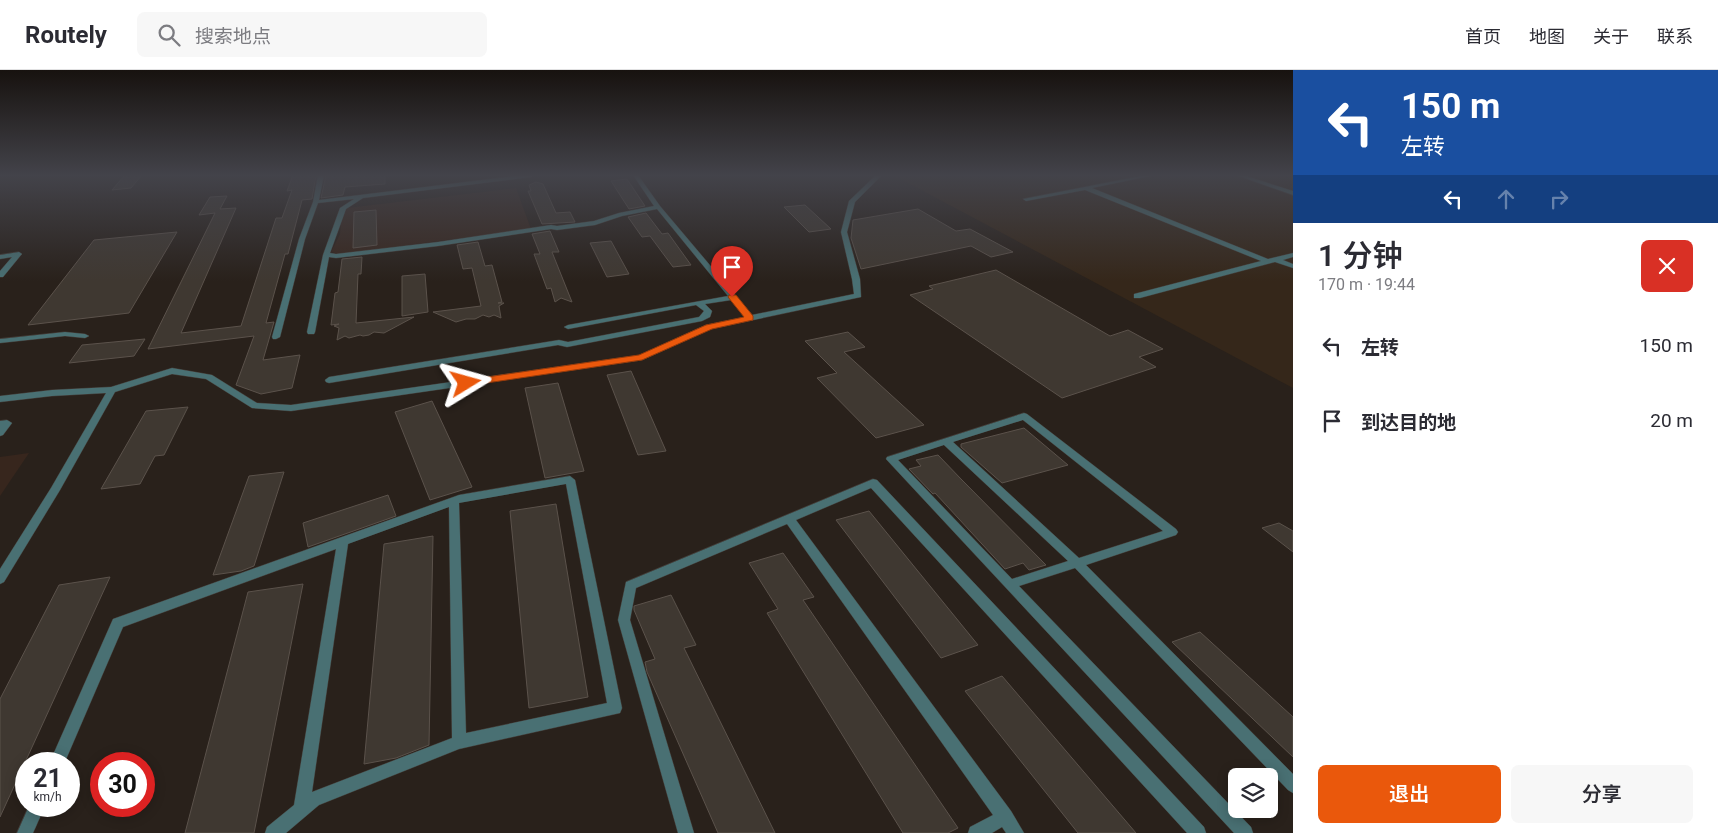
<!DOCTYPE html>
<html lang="zh">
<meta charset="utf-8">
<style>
body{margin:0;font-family:Roboto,"Noto Sans SC",sans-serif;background:#f7f7f7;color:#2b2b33;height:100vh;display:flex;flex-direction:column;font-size:19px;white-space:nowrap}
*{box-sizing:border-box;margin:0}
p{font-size:16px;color:#7c7c81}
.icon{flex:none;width:28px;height:28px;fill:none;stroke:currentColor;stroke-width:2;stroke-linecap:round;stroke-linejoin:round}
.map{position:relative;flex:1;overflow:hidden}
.details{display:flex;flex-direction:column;background:#fff;width:425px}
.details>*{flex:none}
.hud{background:#1a4fa0;color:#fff;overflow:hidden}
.controls{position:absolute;left:1228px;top:698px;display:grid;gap:10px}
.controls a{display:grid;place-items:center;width:50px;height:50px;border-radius:8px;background:#fff;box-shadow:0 2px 12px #0003;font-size:25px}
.speed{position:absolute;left:15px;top:682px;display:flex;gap:10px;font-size:25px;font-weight:700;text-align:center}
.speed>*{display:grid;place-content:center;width:65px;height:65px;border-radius:50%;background:#fff;box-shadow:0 2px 12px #0003;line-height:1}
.speed small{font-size:12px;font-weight:400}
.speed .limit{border:8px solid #d22;background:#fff;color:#111}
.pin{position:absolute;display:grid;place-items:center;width:42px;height:42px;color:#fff;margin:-51px -21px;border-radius:50% 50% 50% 0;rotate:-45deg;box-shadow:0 0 5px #0007}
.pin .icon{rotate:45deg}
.me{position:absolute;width:55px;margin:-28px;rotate:82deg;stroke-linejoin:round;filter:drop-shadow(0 0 4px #0008)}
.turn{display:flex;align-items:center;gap:18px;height:105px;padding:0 25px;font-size:22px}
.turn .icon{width:65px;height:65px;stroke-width:2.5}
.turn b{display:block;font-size:35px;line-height:42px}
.lanes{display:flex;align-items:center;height:48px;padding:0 25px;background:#0003;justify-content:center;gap:25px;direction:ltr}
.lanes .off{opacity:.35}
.round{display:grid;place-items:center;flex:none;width:52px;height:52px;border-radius:8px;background:#f7f7f7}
.summary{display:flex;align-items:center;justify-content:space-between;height:85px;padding:0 25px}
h1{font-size:30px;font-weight:600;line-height:38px}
.primary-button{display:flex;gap:10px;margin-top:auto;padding:10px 25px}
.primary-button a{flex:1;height:58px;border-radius:8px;background:#ea580c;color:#fff;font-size:20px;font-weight:600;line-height:58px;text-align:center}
.primary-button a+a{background:#f7f7f7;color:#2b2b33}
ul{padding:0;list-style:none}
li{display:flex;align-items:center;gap:15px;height:75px;padding:0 25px}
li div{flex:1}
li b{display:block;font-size:19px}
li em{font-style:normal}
header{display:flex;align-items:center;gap:30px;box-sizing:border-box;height:70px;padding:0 25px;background:#fff;border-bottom:1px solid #e1e1e2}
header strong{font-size:24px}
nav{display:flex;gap:28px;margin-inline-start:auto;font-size:18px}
.search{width:350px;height:45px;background:#f7f7f7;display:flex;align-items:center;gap:12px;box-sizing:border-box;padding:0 18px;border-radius:8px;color:#7c7c81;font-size:19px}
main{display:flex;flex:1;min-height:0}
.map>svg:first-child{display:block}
</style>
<header>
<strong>Routely</strong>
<div class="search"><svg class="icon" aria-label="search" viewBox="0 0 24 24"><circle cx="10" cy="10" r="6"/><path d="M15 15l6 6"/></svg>搜索地点</div>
<nav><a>首页</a><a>地图</a><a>关于</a><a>联系</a></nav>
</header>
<main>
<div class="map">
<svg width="1293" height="763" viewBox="0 0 1293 763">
<rect width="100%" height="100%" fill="#29211b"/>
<polygon fill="#35271a" points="896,105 1293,105 1293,318 895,106"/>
<g fill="#37261d">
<polygon points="516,118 531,159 339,184 331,182 340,164 341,153 347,138"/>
<polygon points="29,383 0,426 0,387"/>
</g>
<g fill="#3f3831" stroke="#5b524b">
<polygon points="125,105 142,105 131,118 112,120"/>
<polygon points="293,105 316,105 312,129 302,130 288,184 285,184 266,253 274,252 263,290 300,285 292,318 261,324 236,315 254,266 148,279 215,143 199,145 210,127 227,126 220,139 236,138 181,263 241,256 276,148 282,148 292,120 287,121"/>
<polygon points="326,105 385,105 385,114 345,117 343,125 321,128"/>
<polygon points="627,109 645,136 629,139 611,111"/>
<polygon points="536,112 543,114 556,143 570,142 575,152 542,154 528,121 531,121 529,115"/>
<polygon points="805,135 831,159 809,162 784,137"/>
<polygon points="918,139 956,161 970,159 1013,182 991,187 971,176 861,199 851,168 853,150"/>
<polygon points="376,140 377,175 353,178 354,142"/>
<polygon points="646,143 662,164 668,163 691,195 673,197 650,166 642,167 628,147"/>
<polygon points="550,161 559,182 552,182 572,232 561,228 555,232 551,218 547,219 534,184 540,184 532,164"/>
<polygon points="177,162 129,243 28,255 94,170"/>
<polygon points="611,171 629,204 607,207 590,173"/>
<polygon points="478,172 485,196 492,195 502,232 498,233 504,233 499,236 501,248 494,245 489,247 483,245 475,249 466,249 456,252 433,242 481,236 472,198 463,199 457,175"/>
<polygon points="362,187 361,204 358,204 356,253 414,247 384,263 374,262 369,265 363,266 360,265 349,268 345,266 337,270 339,258 334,256 339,254 331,255 335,223 338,222 342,189"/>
<polygon points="996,200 1110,266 1128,260 1163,279 1139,287 1156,297 1062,328 910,225 933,219 929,216"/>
<polygon points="425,204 428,242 402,246 402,206"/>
<polygon points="848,262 865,277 844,282 924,355 876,368 817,308 837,303 805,271"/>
<polygon points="145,269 134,286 69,293 82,275"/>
<polygon points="631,301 666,381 638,385 607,305"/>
<polygon points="558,313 584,401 545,408 525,318"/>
<polygon points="432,331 472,417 430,430 395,342"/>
<polygon points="188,337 164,385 155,386 140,414 101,419 146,341"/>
<polygon points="1024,358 1068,395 1002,413 961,377 961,374"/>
<polygon points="938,385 962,410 1046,495 1029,500 1023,493 1005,499 935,423 933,424 909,399 921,396 916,390"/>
<polygon points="284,402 254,496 241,501 213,505 249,406"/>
<polygon points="388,425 396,446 308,477 303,453"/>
<polygon points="556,434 588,627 529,638 510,441"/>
<polygon points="869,441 978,575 941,588 836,450"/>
<polygon points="1279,453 1293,461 1293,482 1262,458"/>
<polygon points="433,466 429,675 396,688 364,694 384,474"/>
<polygon points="783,483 814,527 803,530 958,758 948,763 903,763 767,543 778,539 749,493"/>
<polygon points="110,507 0,747 0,629 59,515"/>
<polygon points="303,514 254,763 185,763 248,522"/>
<polygon points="671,525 696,575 684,578 775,763 718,763 647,602 645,592 655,589 634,540 634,536"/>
<polygon points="1200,562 1293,647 1293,687 1172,572"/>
<polygon points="1002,606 1136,763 1078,763 965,621"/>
</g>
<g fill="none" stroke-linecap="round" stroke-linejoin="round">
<g stroke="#443c37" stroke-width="1">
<g id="street">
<polygon points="318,105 324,105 319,130 522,105 534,105 531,107 363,128 346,139 330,183 336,184 438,172 551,155 557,156 594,151 619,143 654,136 633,105 638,105 660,136 752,245 854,224 852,209 841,162 849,131 876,105 882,105 855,132 847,162 860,209 861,227 711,259 642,290 291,341 252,338 206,309 172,304 115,322 60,420 4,512 0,514 0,499 51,418 106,323 52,326 0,332 0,326 52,320 111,317 172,298 212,305 257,333 291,335 640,285 706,255 745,247 731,230 705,234 712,241 710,247 702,251 567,277 558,275 329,313 326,312 325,310 329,307 559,270 568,272 699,247 704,241 696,235 568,259 564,257 568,255 728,226 657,139 622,146 595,155 557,160 551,159 438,176 336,188 329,187 315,262 314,264 308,264 307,262 323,185 340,138 354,129 318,133 305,169 280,267 276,269 273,269 272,267 299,169 313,132"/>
<polygon points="1146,105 1155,105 1092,118 1268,189 1293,183 1293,187 1283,190 1293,194 1293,198 1275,192 1140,228 1134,228 1134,224 1261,191 1085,120 1026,131 1023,129"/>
<polygon points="1236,105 1243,105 1293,121 1293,125"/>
<polygon points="19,182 22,184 21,185 3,207 0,207 0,201 12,187 0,189 0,185"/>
<polygon points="65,262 85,264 89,266 85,268 65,266 0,273 0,269"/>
<path d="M1024 343 1027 344 1176 459 1178 462 1176 465 1086 495 1293 704V723L1288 720 1075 498 1019 516 1251 757 1253 763H1234L886 389 887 387ZM1023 350 1163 461 1079 488 953 372ZM944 375 1068 491 1012 509 898 390Z"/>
<polygon points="7,350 12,353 3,365 0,366 0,351"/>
<path d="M570 406 575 410 622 638 620 643 459 679 319 735 286 763H265L267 757 294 735 336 479 123 557 64 694H49L113 549 459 425ZM566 414 607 633 466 663 459 433ZM449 437 452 668 312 722 348 474Z"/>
<polygon points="873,409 877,410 1204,757 1206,763 1187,763 871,418 796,450 1011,741 1024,763 1006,763 1002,757 992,763 968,763 970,757 993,745 787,454 636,518 630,550 694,763 678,763 618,550 626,512"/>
<polygon points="29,736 45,736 33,763 17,763"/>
</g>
</g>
<use href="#street" fill="#497073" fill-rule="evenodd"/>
</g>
<linearGradient id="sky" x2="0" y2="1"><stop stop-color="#17120f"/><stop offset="0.5" stop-color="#43434a"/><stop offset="1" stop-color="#43434a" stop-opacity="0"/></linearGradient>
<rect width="1293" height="211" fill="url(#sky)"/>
<polygon fill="#ea580c" stroke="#983908" points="729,225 736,225 753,246 753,250 712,259 642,290 466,316 461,313 466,310 639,285 706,255 744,247 728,227"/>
</svg>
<div class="controls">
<a><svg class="icon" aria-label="layers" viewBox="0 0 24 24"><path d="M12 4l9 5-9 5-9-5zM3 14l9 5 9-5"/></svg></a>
</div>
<div class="speed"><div>21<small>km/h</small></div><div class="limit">30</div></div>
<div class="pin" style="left:732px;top:227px;background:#d93025"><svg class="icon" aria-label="arrive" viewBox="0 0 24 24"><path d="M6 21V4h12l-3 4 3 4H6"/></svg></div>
<svg class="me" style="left:466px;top:313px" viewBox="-20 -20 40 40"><path d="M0-17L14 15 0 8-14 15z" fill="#ea580c" stroke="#fff" stroke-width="4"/></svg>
</div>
<section class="details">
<div class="hud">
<div class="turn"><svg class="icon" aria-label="left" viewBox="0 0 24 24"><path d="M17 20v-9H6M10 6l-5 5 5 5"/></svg><div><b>150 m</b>左转</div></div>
<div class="lanes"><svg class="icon" aria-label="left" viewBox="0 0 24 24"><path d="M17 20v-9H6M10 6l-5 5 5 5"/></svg><svg class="icon off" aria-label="ahead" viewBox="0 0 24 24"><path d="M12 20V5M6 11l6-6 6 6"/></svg><svg class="icon off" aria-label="right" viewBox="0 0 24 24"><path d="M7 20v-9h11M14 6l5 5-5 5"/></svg></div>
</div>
<div class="summary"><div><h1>1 分钟</h1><p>170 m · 19:44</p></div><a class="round" style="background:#d93025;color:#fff"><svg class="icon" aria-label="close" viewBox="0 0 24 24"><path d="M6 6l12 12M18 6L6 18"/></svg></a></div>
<ul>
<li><svg class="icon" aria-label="left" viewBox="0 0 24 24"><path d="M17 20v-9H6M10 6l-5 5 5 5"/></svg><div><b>左转</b></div><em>150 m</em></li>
<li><svg class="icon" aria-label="arrive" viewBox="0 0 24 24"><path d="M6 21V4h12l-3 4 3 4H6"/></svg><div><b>到达目的地</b></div><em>20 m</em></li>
</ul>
<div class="primary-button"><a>退出</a><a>分享</a></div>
</section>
</main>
